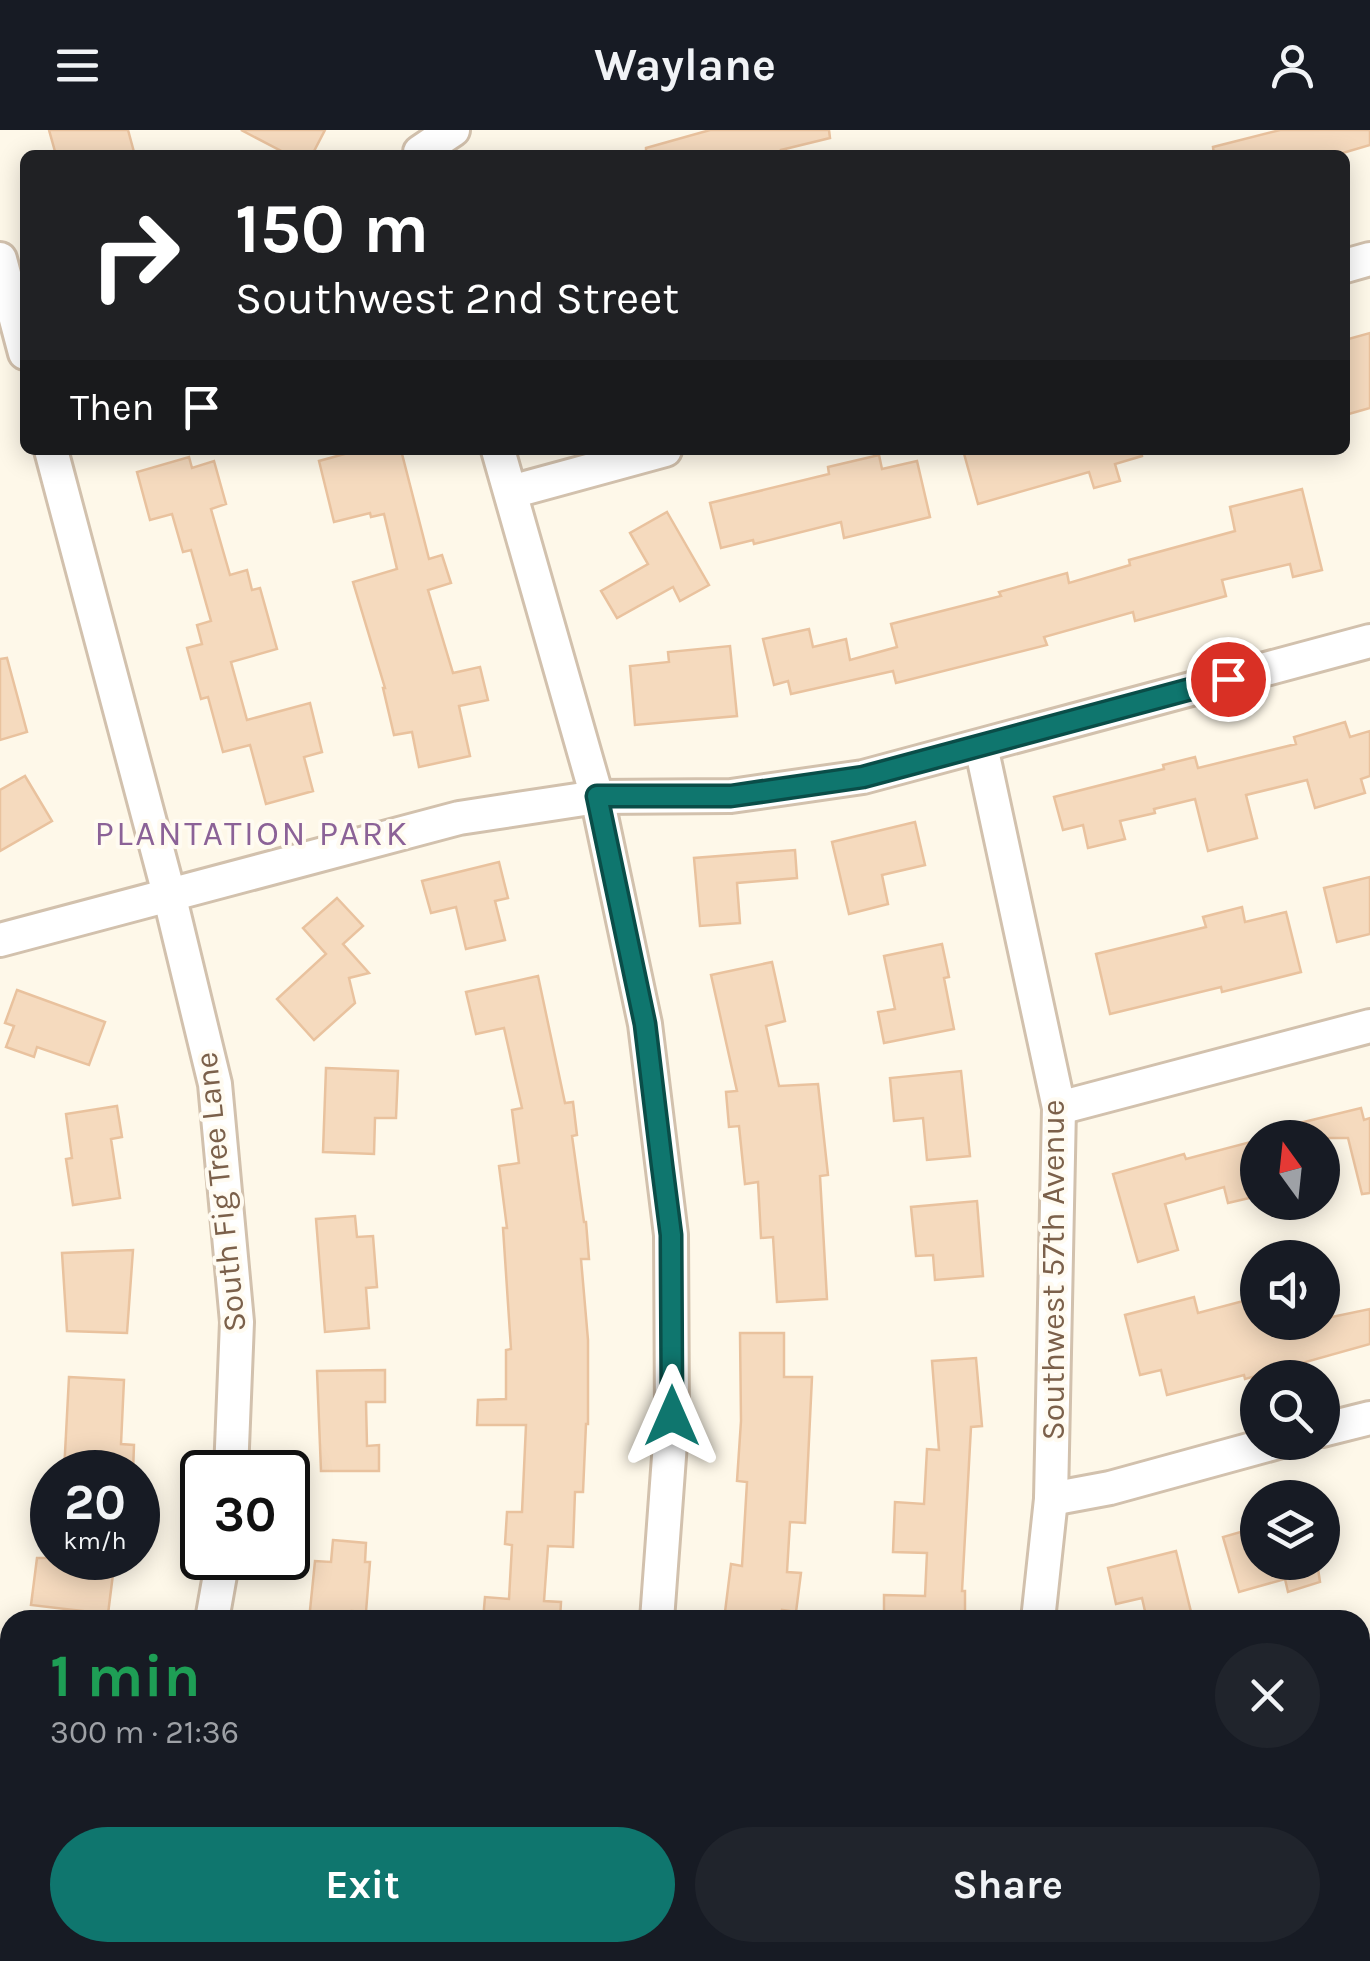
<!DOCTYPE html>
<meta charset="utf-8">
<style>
body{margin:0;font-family:Karla,sans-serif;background:#20242c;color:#f1f3f6;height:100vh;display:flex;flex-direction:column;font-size:38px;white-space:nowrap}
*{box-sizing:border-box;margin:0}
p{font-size:32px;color:#9ea1a6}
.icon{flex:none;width:55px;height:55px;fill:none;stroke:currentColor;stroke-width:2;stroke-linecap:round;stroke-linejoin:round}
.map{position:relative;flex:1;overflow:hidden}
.panel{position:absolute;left:0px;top:1480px;width:1370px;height:352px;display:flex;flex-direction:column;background:#171b24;border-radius:30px 30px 0 0;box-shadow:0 5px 25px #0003}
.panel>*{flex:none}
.banner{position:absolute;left:20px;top:20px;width:1330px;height:305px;border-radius:15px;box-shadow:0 5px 25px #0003;background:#202124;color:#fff;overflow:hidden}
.needle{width:65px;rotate:345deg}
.buttons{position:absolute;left:1240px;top:990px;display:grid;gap:20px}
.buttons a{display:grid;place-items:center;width:100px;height:100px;border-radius:50%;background:#171b24;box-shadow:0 5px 25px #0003;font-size:50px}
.speed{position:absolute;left:30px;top:1320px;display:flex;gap:20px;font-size:50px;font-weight:700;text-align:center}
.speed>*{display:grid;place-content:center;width:130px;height:130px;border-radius:50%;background:#171b24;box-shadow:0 5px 25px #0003;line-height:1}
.speed small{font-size:25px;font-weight:400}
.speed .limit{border:5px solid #111;border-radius:15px;background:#fff;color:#111}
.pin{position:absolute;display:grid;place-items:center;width:85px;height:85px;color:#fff;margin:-42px;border:5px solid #fff;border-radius:50%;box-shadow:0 2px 10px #0007}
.me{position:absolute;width:110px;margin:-55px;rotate:0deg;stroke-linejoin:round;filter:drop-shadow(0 0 8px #0008)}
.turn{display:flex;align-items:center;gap:35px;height:210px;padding:0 50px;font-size:45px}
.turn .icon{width:130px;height:130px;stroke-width:2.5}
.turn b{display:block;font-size:70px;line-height:85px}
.then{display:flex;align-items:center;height:95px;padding:0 50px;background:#0003;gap:20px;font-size:38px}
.round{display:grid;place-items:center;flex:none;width:105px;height:105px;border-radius:52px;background:#20242c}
.overview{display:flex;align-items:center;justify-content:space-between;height:170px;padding:0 50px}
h1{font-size:60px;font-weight:700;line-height:75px;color:#1e9e55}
.primary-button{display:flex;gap:20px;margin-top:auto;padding:20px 50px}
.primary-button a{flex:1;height:115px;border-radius:60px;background:#0f766e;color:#fff;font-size:40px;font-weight:700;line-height:115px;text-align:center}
.primary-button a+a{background:#20242c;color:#f1f3f6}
header{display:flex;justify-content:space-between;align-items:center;height:130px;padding:0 50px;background:#171b24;font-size:45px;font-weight:700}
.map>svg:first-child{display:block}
</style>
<header><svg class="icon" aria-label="menu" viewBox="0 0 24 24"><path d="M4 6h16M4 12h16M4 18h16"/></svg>Waylane<svg class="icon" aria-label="person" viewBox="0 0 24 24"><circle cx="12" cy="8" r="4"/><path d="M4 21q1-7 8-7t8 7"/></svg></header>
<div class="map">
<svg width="1370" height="1831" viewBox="0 0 1370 1831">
<rect width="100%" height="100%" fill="#fef8e9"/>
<g fill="#f5dabe" stroke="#e9c29e" stroke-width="2.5">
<polygon points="49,0 128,0 134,22 122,25 56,25"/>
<polygon points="241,0 325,0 312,25 289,25"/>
<polygon points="710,0 829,0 830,8 781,20 782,25 646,25 646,18"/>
<polygon points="1280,0 1370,0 1370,15 1336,25 1214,25 1213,17"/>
<polygon points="1370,203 1370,278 1345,285 1345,210"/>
<polygon points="359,320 401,320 429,429 442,425 451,453 428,460 453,543 480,537 488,570 459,576 470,626 419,637 412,602 394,605 383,558 385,558 353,452 397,439 384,384 371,387 370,383 334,392 319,331"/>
<polygon points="963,320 1141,320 1142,326 1115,334 1120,351 1094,358 1089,342 978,374"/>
<polygon points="879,325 882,339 917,331 930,387 844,408 841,392 754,414 753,410 721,418 710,373 829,344 828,337"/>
<polygon points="189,327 192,338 214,331 226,374 211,379 230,445 247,440 252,460 260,458 277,519 231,532 247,590 310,573 322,622 304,627 313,661 266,674 250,615 223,622 208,567 201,569 187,518 202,514 197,495 211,491 191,420 183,422 172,384 150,390 137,342"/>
<polygon points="1302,359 1322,440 1293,447 1290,434 1222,450 1226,466 1135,491 1133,482 1044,507 1047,515 896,553 893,541 791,564 788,551 774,555 763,509 809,499 813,517 846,509 850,530 897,517 891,494 1001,466 999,462 1067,443 1069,453 1130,435 1129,430 1235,401 1230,377"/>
<polygon points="667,382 709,455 680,471 673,457 617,488 601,461 648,434 630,403"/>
<polygon points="730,516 737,586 635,595 630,536 669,532 668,522"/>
<polygon points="7,528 27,602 0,610 0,529"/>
<polygon points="1345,592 1350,607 1370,601 1370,646 1361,649 1365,663 1315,678 1307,650 1246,665 1257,708 1208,721 1195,669 1154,679 1155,683 1120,691 1125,709 1088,718 1083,695 1063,700 1054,667 1164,639 1163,635 1195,627 1198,638 1296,614 1294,607"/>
<polygon points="25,646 52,691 0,721 0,660"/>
<polygon points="915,692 925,735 882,745 888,774 849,784 832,712"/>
<polygon points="795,720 797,748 737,753 740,793 700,796 694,728"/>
<polygon points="499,732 508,768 495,771 505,810 466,819 456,777 431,783 422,751"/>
<polygon points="1370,747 1370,804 1337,812 1324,758"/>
<polygon points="337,768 363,796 343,814 369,843 349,848 355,873 314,910 277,869 326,824 303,798"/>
<polygon points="1242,777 1245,792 1286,782 1301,842 1222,862 1221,857 1110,884 1096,824 1206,797 1203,787"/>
<polygon points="942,814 949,847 944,848 954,899 884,913 878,882 895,879 884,826"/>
<polygon points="772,832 785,891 766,896 779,956 818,954 828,1045 820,1046 827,1169 777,1172 773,1107 761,1108 758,1052 745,1054 739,996 729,997 726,962 737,961 711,845"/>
<polygon points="538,846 565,973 573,972 577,1005 572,1006 584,1092 586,1092 589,1129 581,1129 588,1210 588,1294 586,1294 583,1362 575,1362 573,1417 548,1416 544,1471 561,1472 560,1490 483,1490 485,1467 509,1469 512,1415 505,1414 507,1382 522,1382 526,1295 477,1295 478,1270 506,1269 506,1220 511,1219 503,1098 507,1098 499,1036 519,1033 512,980 522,978 504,898 476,904 466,862"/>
<polygon points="17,860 105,892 89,935 37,917 34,927 6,917 14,896 5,893"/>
<polygon points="326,938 398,941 396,988 375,988 374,1024 323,1022"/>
<polygon points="961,941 970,1026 927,1030 923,988 894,991 890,948"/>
<polygon points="117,976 122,1007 111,1009 120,1068 73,1075 66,1029 72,1028 66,984"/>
<polygon points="1361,978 1364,990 1370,988 1370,1063 1362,1064 1348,1008 1276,1008 1275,999"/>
<polygon points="1258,1010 1258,1066 1228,1073 1224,1057 1165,1074 1178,1120 1138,1132 1113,1044 1184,1024 1186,1029"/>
<polygon points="977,1071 983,1146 935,1150 933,1125 916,1126 911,1077"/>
<polygon points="355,1086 357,1107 373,1106 377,1157 366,1158 369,1198 325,1202 316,1089"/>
<polygon points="133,1120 127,1203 67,1201 62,1123"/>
<polygon points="1194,1167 1198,1183 1247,1170 1253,1192 1322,1192 1322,1189 1370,1179 1370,1214 1245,1249 1244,1245 1167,1265 1161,1240 1140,1245 1125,1185"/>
<polygon points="740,1203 784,1203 784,1247 812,1247 805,1393 790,1392 787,1442 801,1443 796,1482 782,1480 780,1490 724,1490 731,1434 742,1436 747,1352 737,1351 741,1291"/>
<polygon points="976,1228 982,1296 971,1297 962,1461 965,1461 965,1490 884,1490 884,1465 925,1466 927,1423 893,1422 895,1372 924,1374 927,1319 939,1320 932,1231"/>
<polygon points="385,1240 385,1272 366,1272 367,1316 379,1315 379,1341 321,1341 317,1241"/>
<polygon points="69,1247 124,1250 121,1314 134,1315 133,1342 64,1342"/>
<polygon points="1258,1397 1258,1432 1317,1432 1320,1452 1288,1462 1285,1449 1239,1462 1223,1407"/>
<polygon points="333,1410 366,1413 365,1432 370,1432 366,1482 352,1481 352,1490 309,1490 315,1431 331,1432"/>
<polygon points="1176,1421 1193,1490 1147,1490 1142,1468 1116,1474 1108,1438"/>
<polygon points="37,1428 115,1428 108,1484 31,1475"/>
</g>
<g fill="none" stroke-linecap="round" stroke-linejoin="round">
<g stroke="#d2c1ad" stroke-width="38">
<g id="minor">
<polyline points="420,25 420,22 453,0"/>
<polyline points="0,129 25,223"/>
<polyline points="1345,136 1370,129"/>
<polyline points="51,320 169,764 215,954 237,1192 231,1342"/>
<polyline points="498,320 597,667 645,894 671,1105 672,1286 657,1490"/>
<polyline points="511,362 665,320"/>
<polyline points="981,616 1059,978 1051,1369 1038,1490"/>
<polyline points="0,810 459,688 597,667 731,666 863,647 1370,511"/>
<polyline points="1059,978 1370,896"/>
<polyline points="1322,1300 1370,1288"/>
<polyline points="1051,1369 1110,1358 1278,1312"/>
<polyline points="212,1490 223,1428"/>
<polyline points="1360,1694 1370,1692"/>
<polyline points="110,1831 112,1822"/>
<polyline points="579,1831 582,1822"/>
</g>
</g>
<use href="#minor" stroke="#fff" stroke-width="32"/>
</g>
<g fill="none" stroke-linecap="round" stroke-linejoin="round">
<g stroke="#0a4d48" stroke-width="25">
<polyline id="route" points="672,1286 671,1105 662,1035 645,894 597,666 731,666 863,647 1228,549"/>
</g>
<use href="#route" stroke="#0f766e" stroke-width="18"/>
</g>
<g text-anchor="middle" stroke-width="8" stroke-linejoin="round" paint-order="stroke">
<g font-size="32" fill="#7b604a" stroke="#fffbf1">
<text transform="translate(220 1062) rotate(-96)" y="11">South Fig Tree Lane</text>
<text transform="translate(1053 1140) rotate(-90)" y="11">Southwest 57th Avenue</text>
</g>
<g font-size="35" letter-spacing="2.5" fill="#8b6297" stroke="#fffbf1">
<text x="252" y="715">PLANTATION PARK</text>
</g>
</g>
</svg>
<div class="buttons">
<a><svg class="needle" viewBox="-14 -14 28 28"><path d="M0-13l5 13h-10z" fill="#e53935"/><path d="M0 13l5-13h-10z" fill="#9ea1a6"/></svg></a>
<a><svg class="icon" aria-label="sound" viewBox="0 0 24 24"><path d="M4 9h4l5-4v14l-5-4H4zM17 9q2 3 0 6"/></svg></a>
<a><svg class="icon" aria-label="search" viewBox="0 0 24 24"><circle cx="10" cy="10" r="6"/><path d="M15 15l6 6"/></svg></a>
<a><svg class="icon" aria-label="layers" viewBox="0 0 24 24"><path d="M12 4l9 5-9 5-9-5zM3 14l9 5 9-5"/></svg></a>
</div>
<div class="speed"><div>20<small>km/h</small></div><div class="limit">30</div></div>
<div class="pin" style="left:1228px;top:549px;background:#d93025"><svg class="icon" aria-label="arrive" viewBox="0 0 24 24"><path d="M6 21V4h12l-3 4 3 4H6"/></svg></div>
<svg class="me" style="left:672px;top:1286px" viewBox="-20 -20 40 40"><path d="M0-17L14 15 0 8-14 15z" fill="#0f766e" stroke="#fff" stroke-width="4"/></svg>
<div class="banner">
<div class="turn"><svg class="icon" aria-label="right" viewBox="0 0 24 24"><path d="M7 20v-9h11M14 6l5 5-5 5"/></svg><div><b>150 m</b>Southwest 2nd Street</div></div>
<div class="then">Then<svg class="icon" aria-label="arrive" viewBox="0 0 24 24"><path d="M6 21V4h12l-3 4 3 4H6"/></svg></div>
</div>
<section class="panel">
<div class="overview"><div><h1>1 min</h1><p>300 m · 21:36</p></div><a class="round"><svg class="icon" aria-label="close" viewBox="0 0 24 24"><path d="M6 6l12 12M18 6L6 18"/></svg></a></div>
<div class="primary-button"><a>Exit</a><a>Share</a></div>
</section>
</div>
